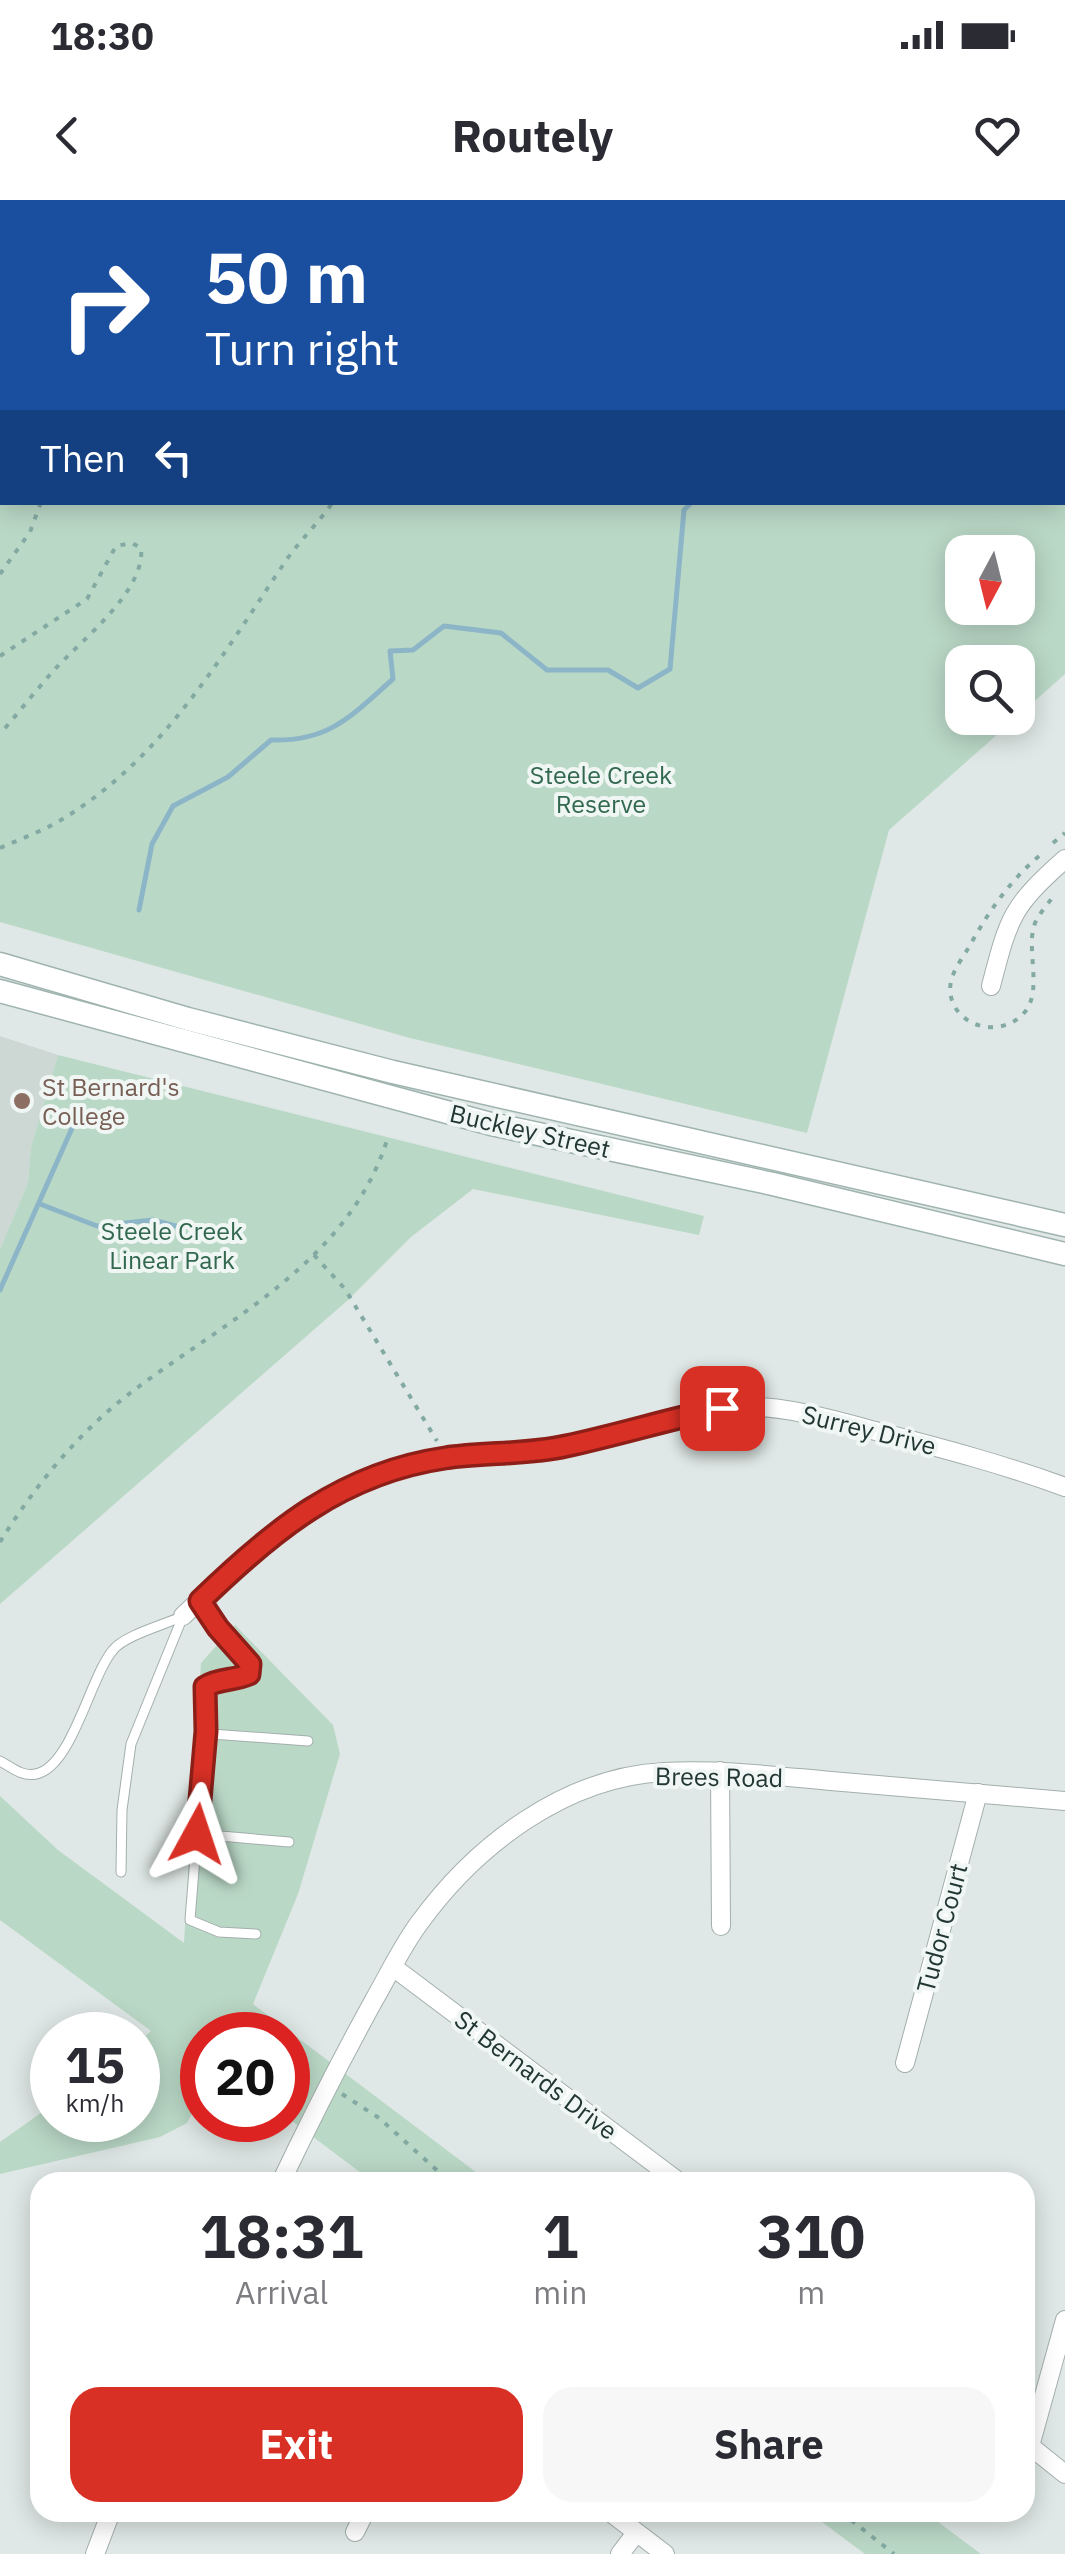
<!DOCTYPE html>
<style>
body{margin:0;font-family:"IBM Plex Sans",sans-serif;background:#f7f7f7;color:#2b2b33;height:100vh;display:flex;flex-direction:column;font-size:38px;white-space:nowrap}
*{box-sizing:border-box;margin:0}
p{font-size:32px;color:#7c7c81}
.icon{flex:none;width:55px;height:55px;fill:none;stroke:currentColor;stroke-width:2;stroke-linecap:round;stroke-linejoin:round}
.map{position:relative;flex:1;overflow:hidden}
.drawer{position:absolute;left:30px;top:1972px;width:1005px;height:350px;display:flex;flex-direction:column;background:#fff;border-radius:30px;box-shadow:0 5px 25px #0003}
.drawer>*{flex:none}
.banner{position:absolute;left:0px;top:0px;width:1065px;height:305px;box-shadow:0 5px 25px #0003;background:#1a4fa0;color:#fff;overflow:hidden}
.needle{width:65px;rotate:187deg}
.controls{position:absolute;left:945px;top:335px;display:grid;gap:20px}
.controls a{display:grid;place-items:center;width:90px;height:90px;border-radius:20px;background:#fff;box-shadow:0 5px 25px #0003;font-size:50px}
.speed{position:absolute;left:30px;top:1812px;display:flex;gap:20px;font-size:50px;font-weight:700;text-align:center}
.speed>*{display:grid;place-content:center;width:130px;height:130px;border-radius:50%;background:#fff;box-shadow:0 5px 25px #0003;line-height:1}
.speed small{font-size:25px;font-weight:400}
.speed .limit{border:15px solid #d22;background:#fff;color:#111}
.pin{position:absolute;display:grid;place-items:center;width:85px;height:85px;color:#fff;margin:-42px;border-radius:20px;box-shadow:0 5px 15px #0006}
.me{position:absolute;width:110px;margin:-55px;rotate:5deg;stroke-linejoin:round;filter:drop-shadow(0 0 8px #0008)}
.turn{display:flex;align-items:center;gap:35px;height:210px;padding:0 40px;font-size:45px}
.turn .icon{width:130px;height:130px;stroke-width:2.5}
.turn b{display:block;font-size:70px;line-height:85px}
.then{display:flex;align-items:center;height:95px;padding:0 40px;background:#0003;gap:20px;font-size:38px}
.eta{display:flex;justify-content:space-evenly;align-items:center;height:170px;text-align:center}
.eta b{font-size:60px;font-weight:800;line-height:70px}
.primary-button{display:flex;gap:20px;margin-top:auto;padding:20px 40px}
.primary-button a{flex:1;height:115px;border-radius:30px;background:#d93025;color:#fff;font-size:40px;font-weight:800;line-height:115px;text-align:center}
.primary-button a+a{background:#f7f7f7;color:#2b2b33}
.status{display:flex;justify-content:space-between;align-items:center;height:70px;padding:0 50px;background:#fff;direction:ltr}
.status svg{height:28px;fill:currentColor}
header{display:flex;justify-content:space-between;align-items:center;height:130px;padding:0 40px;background:#fff;font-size:45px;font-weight:800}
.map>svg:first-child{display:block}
</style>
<div class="status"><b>18:30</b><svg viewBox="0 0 49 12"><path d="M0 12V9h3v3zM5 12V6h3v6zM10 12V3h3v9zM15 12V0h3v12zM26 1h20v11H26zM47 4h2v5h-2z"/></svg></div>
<header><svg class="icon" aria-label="back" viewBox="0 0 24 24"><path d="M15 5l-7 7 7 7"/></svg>Routely<svg class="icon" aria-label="heart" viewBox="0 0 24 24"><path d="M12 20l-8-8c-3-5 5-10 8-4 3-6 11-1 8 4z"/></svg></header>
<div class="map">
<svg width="1065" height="2354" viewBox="0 0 1065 2354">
<rect width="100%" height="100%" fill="#dfe8e6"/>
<polygon fill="#cdd8d5" points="0,836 58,855 31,947 28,983 0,1049"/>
<g fill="#bad8c6" fill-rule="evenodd">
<path d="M0 0H1065V474L1018 516V462H962V518H1016L889 630 807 933 410 838 0 722ZM2 2H1062V302H2ZM962 352H1018V408H962Z"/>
<polygon points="58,855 704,1016 699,1035 473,989 411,1037 348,1100 0,1404 0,1049 28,983 31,947"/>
<polygon points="235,1425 333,1525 340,1554 298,1694 253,1804 489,1982 373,1982 288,1918 288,1835 202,1835 202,1895 187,1923 160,1937 0,1974 0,1942 52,1905 52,1920 138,1920 138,1842 151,1831 0,1720 0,1596 58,1650 184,1743 201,1463"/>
<polygon points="810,2313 926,2313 981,2354 865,2354"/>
</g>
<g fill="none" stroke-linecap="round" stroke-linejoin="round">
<g stroke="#8cb6c8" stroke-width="5">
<polyline points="891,2 891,0"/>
<path d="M139 710 152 644 173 606 228 577 271 540C330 542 352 515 393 479L390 451 413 450 444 426 501 433 547 470H608L638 488 670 469 684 310 692 302"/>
<polyline points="40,1004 97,1026 153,1020 183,1028"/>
<polyline points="0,1090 81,908"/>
</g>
<g stroke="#a3afad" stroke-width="11">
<g id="service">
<polyline points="1062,276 1065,278"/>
<path d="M199 1401 217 1427 250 1464 249 1475C234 1481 219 1479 205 1487V1531L211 1534 308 1541"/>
<polyline points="205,1531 190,1720 219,1732 256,1734"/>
<path d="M0 1561C11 1567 22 1577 36 1574 72 1567 90 1477 113 1450 125 1435 164 1425 183 1416"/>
<polyline points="197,1634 289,1642"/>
<polyline points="121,1672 122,1610 131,1544 183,1416"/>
</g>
</g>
<g stroke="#a3afad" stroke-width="20">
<g id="minor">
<path d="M991 786C1009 717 1011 707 1065 659"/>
<path d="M183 1416C261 1341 333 1276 444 1258 484 1252 525 1255 565 1247 616 1236 666 1215 719 1208 775 1201 830 1219 883 1233 945 1249 1005 1265 1065 1287"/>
<polyline points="720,1571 721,1726"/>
<polyline points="393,1767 679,1982"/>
<polyline points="905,1863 978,1593"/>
<path d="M281 1982C310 1921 341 1860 374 1800 389 1774 402 1746 420 1722 476 1645 565 1577 664 1572 720 1569 775 1576 831 1581 909 1587 987 1594 1065 1601"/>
<polyline points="1025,2242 1065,2274"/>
<polyline points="1030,2246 1065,2120"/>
<polyline points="610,2312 665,2354"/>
<polyline points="355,2332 365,2312"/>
<polyline points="95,2354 111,2312"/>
<polyline points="620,2354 636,2333"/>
</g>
</g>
<g stroke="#9fb3af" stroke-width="25">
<g id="secondary">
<polyline points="0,764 188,819 393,872 1065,1025"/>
<polyline points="0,791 491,924 773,984 1065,1054"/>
</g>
</g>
<g stroke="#83a9a3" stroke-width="4" stroke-dasharray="5 8" stroke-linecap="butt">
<polyline points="640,2 642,0"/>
<polyline points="1062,50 1065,42"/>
<polyline points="0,205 2,208"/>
<polyline points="0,374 30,332 41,302"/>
<path d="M0 456 87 399 116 346 132 343 141 348C146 390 82 440 56 468 37 489 19 512 0 534"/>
<polyline points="1053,643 1065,633"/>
<path d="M0 648C23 638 48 629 69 615 164 555 220 459 281 368 296 344 317 325 333 302"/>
<path d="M1039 656C1008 683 989 711 969 747 963 757 954 769 951 781 943 822 997 843 1024 813 1042 793 1028 755 1033 730 1035 718 1045 708 1052 698"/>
<polyline points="314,1055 345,1089 437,1241"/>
<path d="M0 1342C34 1287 78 1233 129 1194 226 1120 350 1062 388 937"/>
<polyline points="342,1894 379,1918 450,1982"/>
<polyline points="841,2312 894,2354"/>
</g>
<use href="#service" stroke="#fff" stroke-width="9"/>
<use href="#minor" stroke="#fff" stroke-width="18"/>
<use href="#secondary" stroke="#fff" stroke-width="22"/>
</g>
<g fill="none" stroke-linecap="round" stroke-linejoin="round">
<g stroke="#8d1f18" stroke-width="25">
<path id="route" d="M197 1634 206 1531 205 1487C219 1478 234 1481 249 1474L250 1464 218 1428 200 1401C272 1331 342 1273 445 1258 485 1252 526 1255 566 1246 618 1235 669 1219 722 1208"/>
</g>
<use href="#route" stroke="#d93025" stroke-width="18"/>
</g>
<circle fill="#8d6e63" stroke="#eff6f3" stroke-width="4" cx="22" cy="901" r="10"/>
<g text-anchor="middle" stroke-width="8" stroke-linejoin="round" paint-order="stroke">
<g font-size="25" fill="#31684f" stroke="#eff6f3">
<text x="601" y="584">Steele Creek<tspan x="601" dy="29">Reserve</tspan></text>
<text x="172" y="1040">Steele Creek<tspan x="172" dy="29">Linear Park</tspan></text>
</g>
<g font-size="25" fill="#785e54" stroke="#eff6f3" text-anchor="start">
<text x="42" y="896">St Bernard's<tspan x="42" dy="29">College</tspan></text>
</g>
<g font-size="25" fill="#223634" stroke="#eff6f3">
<text transform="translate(530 931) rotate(13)" y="9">Buckley Street</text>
<text transform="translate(869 1230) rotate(14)" y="9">Surrey Drive</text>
<text transform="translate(719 1577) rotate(1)" y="9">Brees Road</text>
<text transform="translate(942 1728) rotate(-75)" y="9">Tudor Court</text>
<text transform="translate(536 1875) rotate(37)" y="9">St Bernards Drive</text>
</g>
</g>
</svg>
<div class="controls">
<a><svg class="needle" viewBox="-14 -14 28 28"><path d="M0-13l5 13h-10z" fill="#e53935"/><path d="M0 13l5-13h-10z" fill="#7c7c81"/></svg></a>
<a><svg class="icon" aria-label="search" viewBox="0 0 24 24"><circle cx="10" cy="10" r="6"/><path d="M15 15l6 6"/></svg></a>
</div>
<div class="speed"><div>15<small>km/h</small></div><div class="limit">20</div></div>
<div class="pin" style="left:722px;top:1208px;background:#d93025"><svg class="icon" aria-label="arrive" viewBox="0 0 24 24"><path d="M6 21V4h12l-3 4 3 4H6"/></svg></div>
<svg class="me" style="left:197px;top:1634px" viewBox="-20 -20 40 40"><path d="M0-17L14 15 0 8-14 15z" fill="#d93025" stroke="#fff" stroke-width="4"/></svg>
<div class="banner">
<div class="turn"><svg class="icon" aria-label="right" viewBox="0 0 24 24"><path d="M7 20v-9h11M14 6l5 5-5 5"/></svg><div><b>50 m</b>Turn right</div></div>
<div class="then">Then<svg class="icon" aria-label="left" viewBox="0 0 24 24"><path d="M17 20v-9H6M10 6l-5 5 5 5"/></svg></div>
</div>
<section class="drawer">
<div class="eta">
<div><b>18:31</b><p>Arrival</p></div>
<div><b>1</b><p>min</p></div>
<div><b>310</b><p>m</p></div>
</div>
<div class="primary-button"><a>Exit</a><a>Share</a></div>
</section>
</div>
